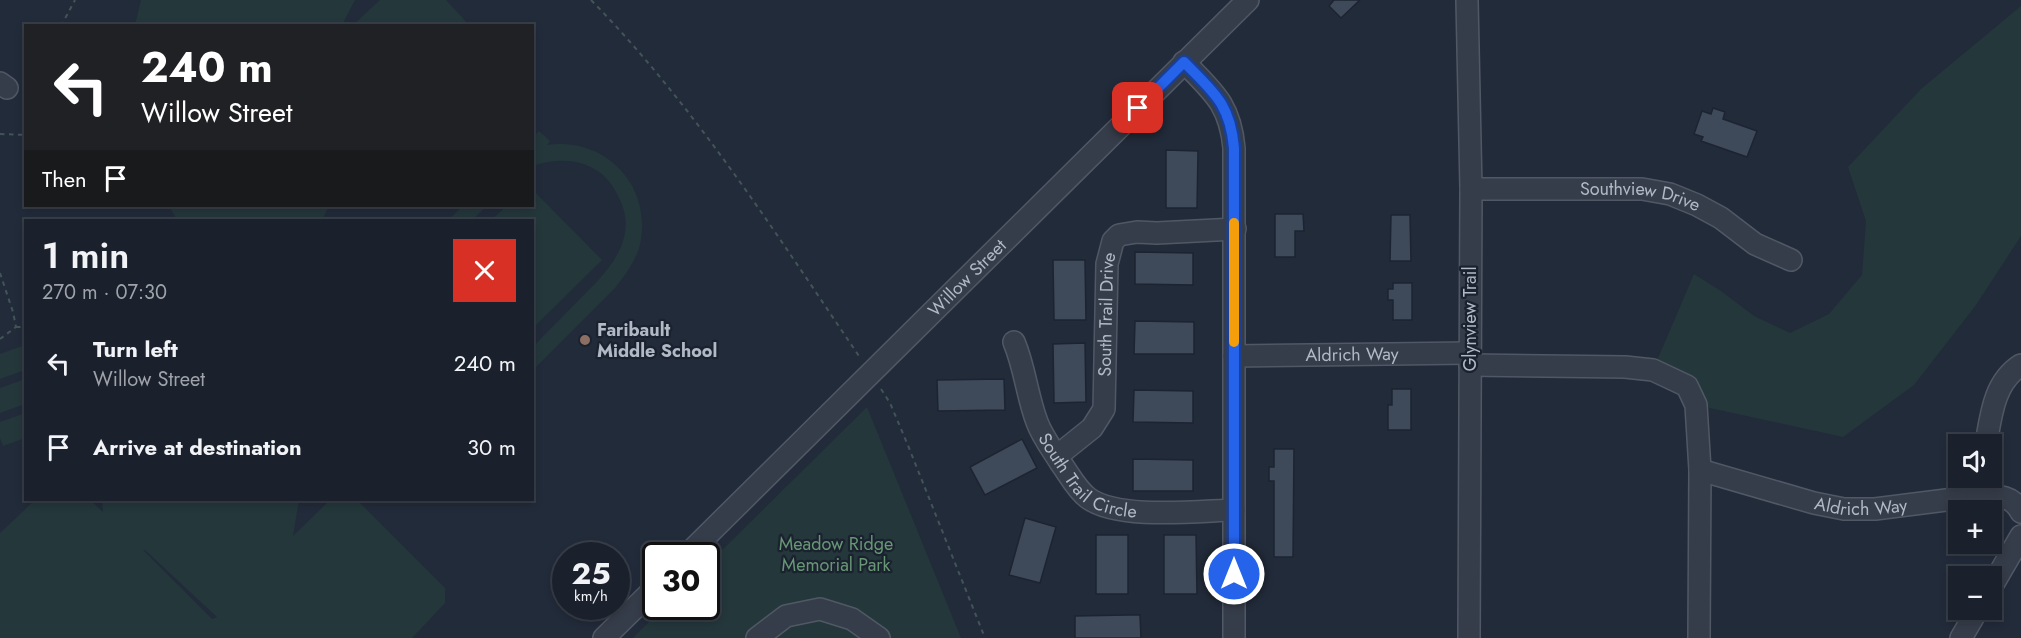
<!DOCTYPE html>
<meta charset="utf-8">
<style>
body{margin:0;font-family:Jost,sans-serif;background:#232834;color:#f1f3f6;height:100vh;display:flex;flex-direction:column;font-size:22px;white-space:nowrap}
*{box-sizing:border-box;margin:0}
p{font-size:20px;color:#9fa3a9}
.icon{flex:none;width:33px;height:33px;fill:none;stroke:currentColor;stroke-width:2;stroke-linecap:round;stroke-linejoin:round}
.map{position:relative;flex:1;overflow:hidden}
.drawer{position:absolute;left:24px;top:219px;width:510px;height:282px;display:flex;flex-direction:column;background:#1a202c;border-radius:0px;box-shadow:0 3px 9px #0003,0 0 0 2px #383e48}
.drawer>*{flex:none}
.hud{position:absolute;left:24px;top:24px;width:510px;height:183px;border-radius:0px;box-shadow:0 3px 9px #0003,0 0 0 2px #383e48;background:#202124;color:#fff;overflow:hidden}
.controls{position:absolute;left:1948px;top:434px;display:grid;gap:12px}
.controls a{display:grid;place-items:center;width:54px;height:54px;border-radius:0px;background:#1a202c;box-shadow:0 3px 9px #0003,0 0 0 2px #383e48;font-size:30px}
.speed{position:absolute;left:552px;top:542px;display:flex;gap:12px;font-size:30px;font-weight:700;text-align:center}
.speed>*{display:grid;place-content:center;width:78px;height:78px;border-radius:50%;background:#1a202c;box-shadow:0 3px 9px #0003,0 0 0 2px #383e48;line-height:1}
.speed small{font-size:15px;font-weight:400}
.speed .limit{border:3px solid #111;border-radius:9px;background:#fff;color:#111}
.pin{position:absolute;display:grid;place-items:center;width:51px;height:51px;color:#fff;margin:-26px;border-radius:12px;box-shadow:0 3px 9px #0006}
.me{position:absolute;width:66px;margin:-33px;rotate:0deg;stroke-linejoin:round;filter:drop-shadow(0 0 4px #0008)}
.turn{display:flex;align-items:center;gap:21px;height:126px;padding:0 18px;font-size:27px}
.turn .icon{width:78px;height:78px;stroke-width:2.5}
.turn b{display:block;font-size:42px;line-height:51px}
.then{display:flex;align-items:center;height:57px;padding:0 18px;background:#0003;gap:12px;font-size:22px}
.round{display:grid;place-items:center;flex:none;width:63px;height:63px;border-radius:0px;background:#232834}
.overview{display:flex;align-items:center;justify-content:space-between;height:102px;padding:0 18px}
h1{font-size:36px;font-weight:600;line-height:45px}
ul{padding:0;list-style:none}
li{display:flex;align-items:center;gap:18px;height:84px;padding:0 18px}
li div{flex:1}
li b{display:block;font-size:22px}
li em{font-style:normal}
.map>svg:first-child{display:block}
</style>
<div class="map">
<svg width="2021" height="638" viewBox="0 0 2021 638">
<rect width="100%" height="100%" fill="#222b3a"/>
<g fill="#24373b" fill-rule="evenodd">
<polygon points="141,0 355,0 342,25 135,25"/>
<polygon points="380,0 446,0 469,25 353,25"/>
<polygon points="2021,6 2021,236 1976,305 1914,385 1843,437 1696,405 1653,370 1694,274 1721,291 1754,316 1790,333 1829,314 1862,275 1866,221 1848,167 1921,89"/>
<path d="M539 131 550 141 547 145C603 137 650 182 641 240 638 258 626 274 615 288L533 370V347C548 331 563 316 578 301 605 274 638 243 621 202 616 191 611 182 603 175 583 158 556 158 533 166V137Z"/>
<polygon points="533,190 602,260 533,328 532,220 491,220 507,206 532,206"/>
<polygon points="169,206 329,206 322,220 177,220"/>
<polygon points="463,206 487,206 472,220 448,220"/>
<polygon points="22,346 25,357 25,370 0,379 0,354"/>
<polygon points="25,379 25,404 0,413 0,388"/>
<polygon points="867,407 961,638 633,638 665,606 706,606 707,565"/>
<polygon points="25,413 25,438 3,446 0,438 0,422"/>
<path d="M35 500H90L103 512 102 500H299L293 536 330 500H357L445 588V603L412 638H0V533ZM143 550H145L217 617 212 619Z"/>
</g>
<g fill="#3e4959" stroke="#1d2431" stroke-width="1.5">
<polygon points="1334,0 1360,0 1341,18 1329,6"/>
<polygon points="1713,108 1725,112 1723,119 1757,131 1747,157 1701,141 1703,137 1694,134 1702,111 1711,114"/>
<polygon points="1166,150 1198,151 1197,208 1166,208"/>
<polygon points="1275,214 1303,214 1304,231 1295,231 1295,257 1275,257"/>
<polygon points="1391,215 1410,215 1411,261 1390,261"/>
<polygon points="1135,252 1193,253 1193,285 1135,284"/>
<polygon points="1053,260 1085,260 1086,320 1054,320"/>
<polygon points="1393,283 1412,283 1412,320 1393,320 1393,300 1388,300 1388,289 1393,289"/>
<polygon points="1135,321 1194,322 1194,354 1134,354"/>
<polygon points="1085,343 1086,402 1054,403 1053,344"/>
<polygon points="1004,379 1005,410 938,411 937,380"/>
<polygon points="1392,389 1411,389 1411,430 1388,430 1388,405 1392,405"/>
<polygon points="1134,390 1193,391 1193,423 1133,422"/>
<polygon points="1022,439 1037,468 985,495 970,467"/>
<polygon points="1274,449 1294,449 1293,557 1274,557 1274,481 1269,481 1269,467 1274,467"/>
<polygon points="1133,459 1193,460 1193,491 1133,491"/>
<polygon points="1025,518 1056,527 1040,583 1009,575"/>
<rect x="1096" y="535" width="32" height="59"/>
<polygon points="1164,535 1196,535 1197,594 1164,594"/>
<polygon points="1128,615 1140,615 1141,638 1075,638 1075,616"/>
</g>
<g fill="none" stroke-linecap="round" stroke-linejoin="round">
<g stroke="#515865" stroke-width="24">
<g id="minor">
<polyline points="1467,0 1471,189 1469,638"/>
<path d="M1184 62C1213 92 1230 104 1234 148V638"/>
<polyline points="0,83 7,88"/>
<path id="s1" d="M1471 189H1642L1670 194 1697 205 1721 218 1755 244 1791 260"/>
<path id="s2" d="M1014 342C1025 368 1027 396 1037 422 1042 436 1052 449 1060 462 1069 474 1076 489 1088 498 1118 520 1197 511 1234 510"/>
<path id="s3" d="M1234 356 1469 353"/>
<polyline points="1470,365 1625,367 1653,370 1687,386 1696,405 1700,470 1699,638"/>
<path d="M1986 444C1991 415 1994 382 2021 365"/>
<path id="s4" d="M1057 456 1092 428 1104 409 1107 264 1113 241 1119 235 1137 232 1157 233 1235 229"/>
<path id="s5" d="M1700 470 1814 503 1844 509H1875L1978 496C1996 496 2012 494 2021 512"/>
<polyline points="1978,496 1981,477"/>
<path id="s6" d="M687 555 1248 0"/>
<polyline points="1992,586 2021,536"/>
<polyline points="604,638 656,587"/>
<polyline points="757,638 786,616 820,609 852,619 879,638"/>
<polyline points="1961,638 1978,609"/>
</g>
</g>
<g stroke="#425458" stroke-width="2" stroke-dasharray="4.5 4.5" stroke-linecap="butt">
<path d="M591 0C695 106 778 237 861 359"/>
<polyline points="61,26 75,0"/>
<polyline points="0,134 26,135"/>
<polyline points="0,273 13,312 16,327 0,339"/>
<polyline points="16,327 26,327"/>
<polyline points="881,389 890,403 907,443 985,638"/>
</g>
<use href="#minor" stroke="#363d4a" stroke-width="21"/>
</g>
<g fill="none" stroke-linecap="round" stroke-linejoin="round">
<g stroke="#184099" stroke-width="15">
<path id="route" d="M1138 108 1184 62C1213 92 1230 103 1234 148V574"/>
</g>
<use href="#route" stroke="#2563eb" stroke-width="10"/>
<polyline stroke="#f59e0b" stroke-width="10" points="1234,342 1234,223"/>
</g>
<circle fill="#8d6e63" stroke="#1b222f" stroke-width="2" cx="585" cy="340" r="6"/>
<g text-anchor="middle" stroke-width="4.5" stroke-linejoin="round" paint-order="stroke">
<g font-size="18" fill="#b1b8c6" stroke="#1b222f">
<text dy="6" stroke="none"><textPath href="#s1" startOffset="170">Southview Drive</textPath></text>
<text dy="6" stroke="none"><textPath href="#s6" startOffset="394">Willow Street</textPath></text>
<text dy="6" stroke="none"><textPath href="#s4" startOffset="162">South Trail Drive</textPath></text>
<text transform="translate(1470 319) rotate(-90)" y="6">Glynview Trail</text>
<text dy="6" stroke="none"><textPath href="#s3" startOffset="118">Aldrich Way</textPath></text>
<text dy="6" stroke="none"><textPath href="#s2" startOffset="162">South Trail Circle</textPath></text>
<text dy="6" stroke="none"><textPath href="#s5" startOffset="166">Aldrich Way</textPath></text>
</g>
<g font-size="18" font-weight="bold" fill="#b1b8c6" stroke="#1b222f" text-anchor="start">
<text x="597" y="336">Faribault<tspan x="597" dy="21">Middle School</tspan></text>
</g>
<g font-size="18" fill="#689775" stroke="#1b222f">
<text x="836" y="550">Meadow Ridge<tspan x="836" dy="21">Memorial Park</tspan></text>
</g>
</g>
</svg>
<div class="controls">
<a><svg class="icon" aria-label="sound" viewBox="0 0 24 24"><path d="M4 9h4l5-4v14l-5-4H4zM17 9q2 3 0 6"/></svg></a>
<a>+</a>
<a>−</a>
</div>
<div class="speed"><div>25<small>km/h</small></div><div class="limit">30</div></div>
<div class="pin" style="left:1138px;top:108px;background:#d93025"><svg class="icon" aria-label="arrive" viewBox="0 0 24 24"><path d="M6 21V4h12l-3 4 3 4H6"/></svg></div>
<svg class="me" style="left:1234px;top:574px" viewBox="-20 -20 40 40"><circle r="17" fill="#2563eb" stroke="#fff" stroke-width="3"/><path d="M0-11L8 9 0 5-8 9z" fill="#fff"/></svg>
<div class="hud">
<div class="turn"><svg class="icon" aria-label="left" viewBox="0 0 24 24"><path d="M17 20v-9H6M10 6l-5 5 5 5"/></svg><div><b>240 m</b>Willow Street</div></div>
<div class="then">Then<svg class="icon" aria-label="arrive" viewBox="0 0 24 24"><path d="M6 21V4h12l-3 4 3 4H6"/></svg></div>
</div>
<section class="drawer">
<div class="overview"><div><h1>1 min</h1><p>270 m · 07:30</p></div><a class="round" style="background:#d93025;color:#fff"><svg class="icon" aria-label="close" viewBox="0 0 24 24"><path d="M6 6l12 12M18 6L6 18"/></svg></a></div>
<ul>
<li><svg class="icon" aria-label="left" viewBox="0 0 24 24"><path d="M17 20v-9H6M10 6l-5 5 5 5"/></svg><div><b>Turn left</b><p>Willow Street</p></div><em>240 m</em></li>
<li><svg class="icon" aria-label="arrive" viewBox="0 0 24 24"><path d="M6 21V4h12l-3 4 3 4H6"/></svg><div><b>Arrive at destination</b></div><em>30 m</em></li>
</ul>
</section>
</div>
